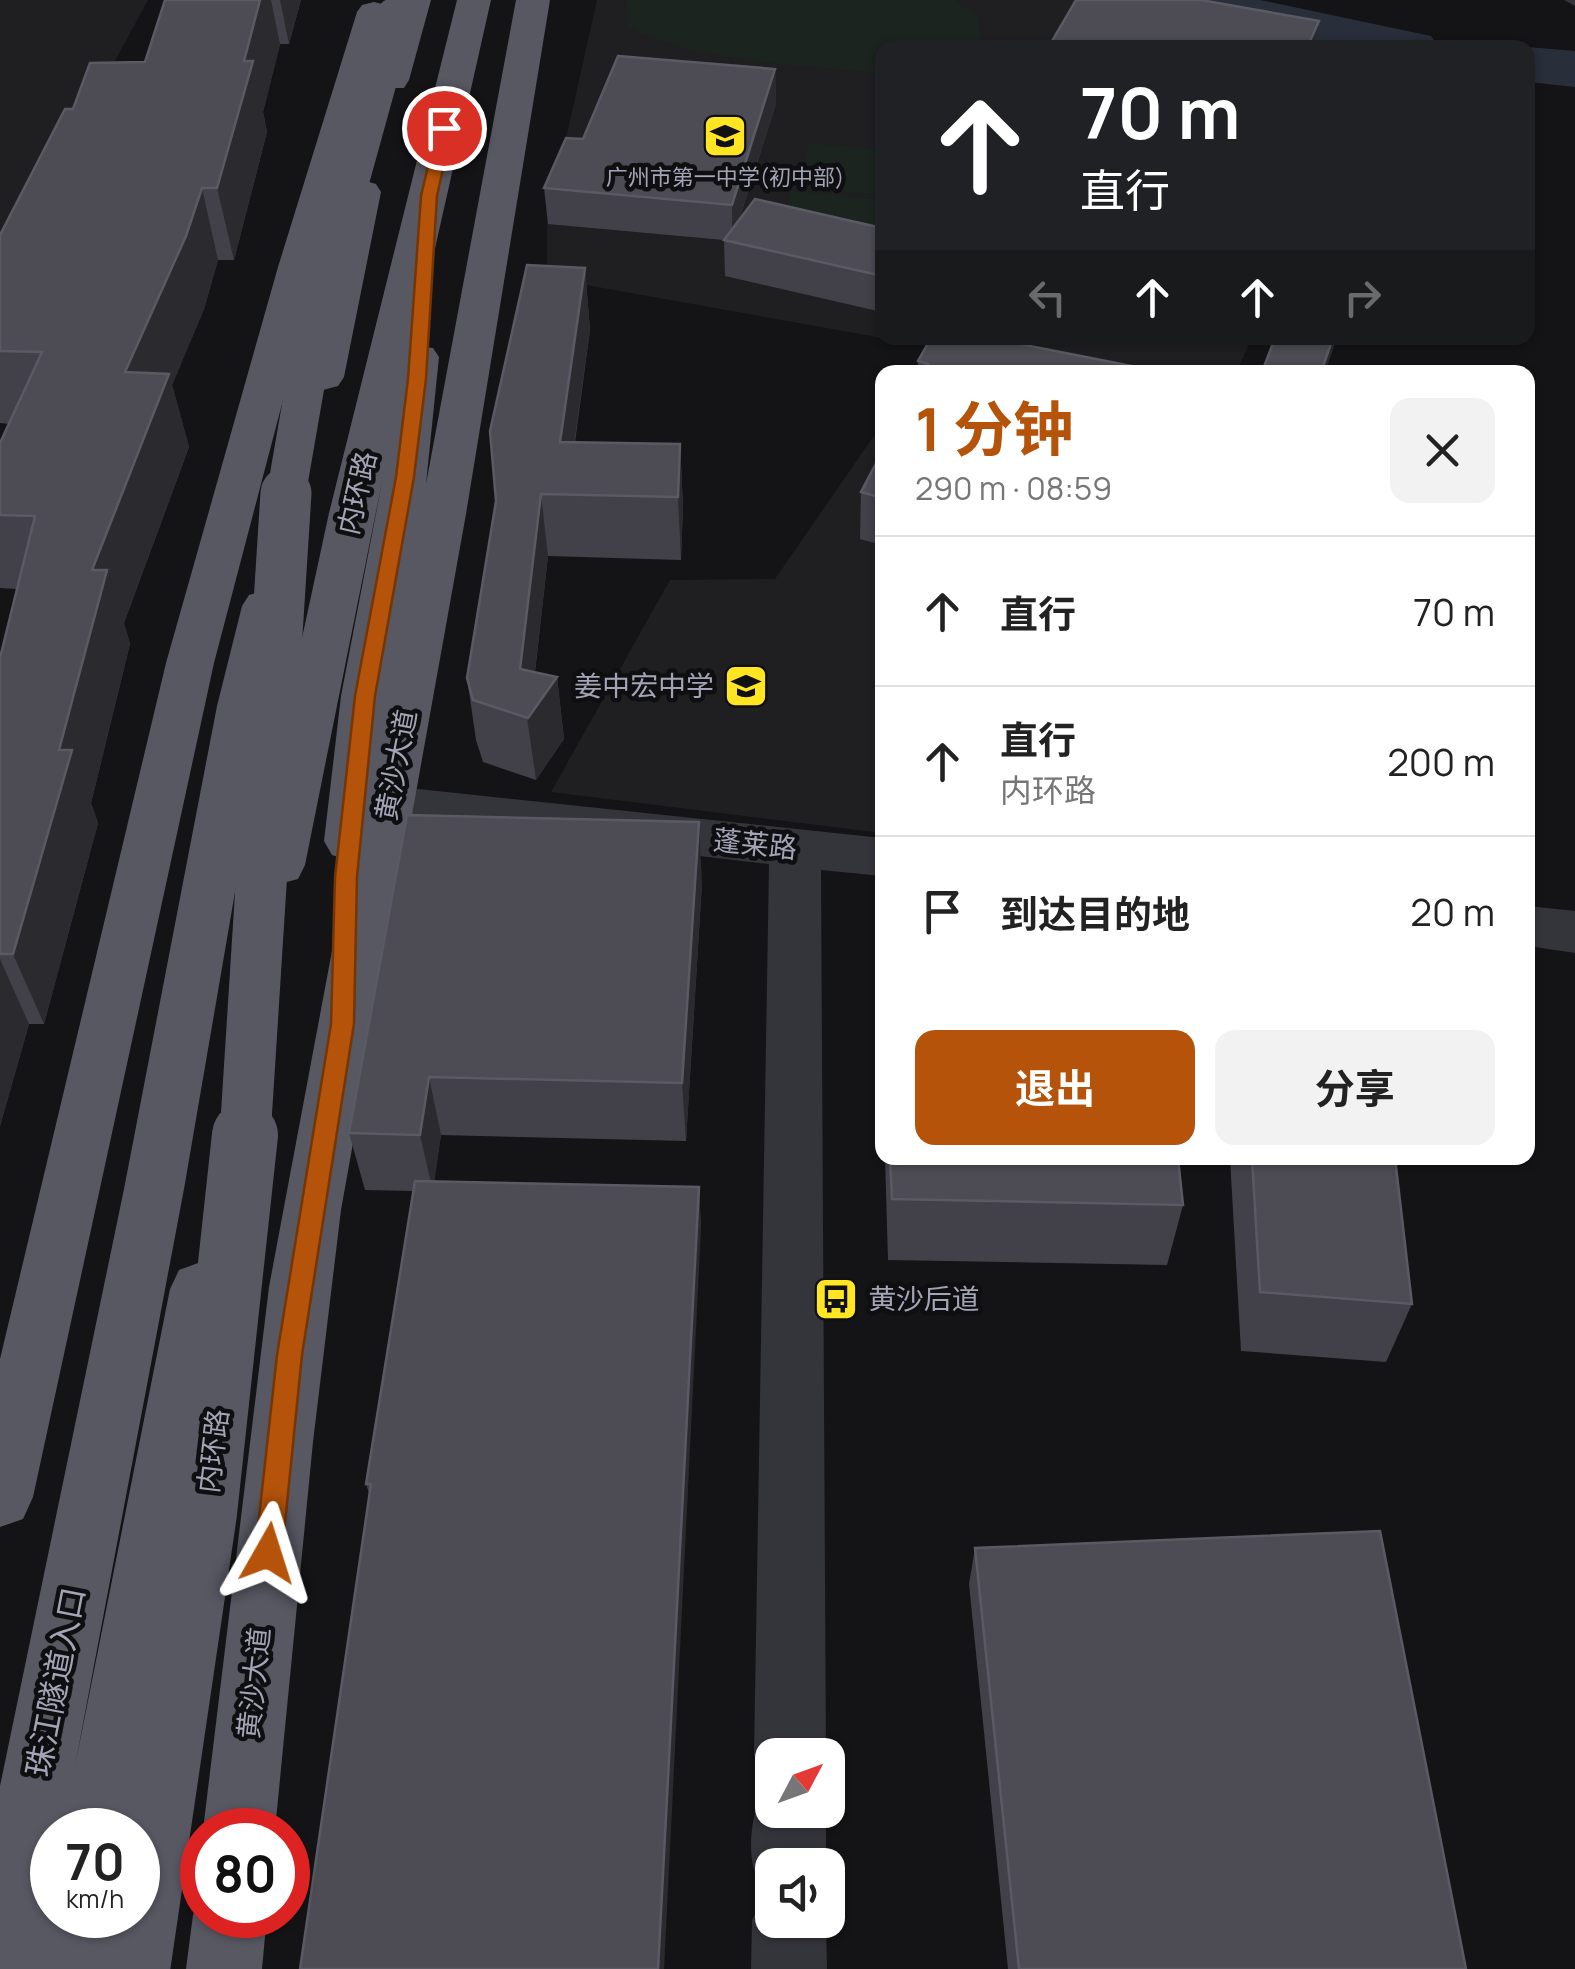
<!DOCTYPE html>
<html lang="zh">
<meta charset="utf-8">
<style>
body{margin:0;font-family:Manrope,"Noto Sans SC",sans-serif;background:#f2f2f2;color:#222;height:100vh;display:flex;flex-direction:column;font-size:38px;white-space:nowrap}
*{box-sizing:border-box;margin:0}
p{font-size:32px;color:#767676}
.icon{flex:none;width:55px;height:55px;fill:none;stroke:currentColor;stroke-width:2;stroke-linecap:round;stroke-linejoin:round}
.map{position:relative;flex:1;overflow:hidden}
.panel{position:absolute;left:875px;top:365px;width:660px;height:800px;display:flex;flex-direction:column;background:#fff;border-radius:20px;box-shadow:0 2px 8px #0004}
.panel>*{flex:none}
.top-card{position:absolute;left:875px;top:40px;width:660px;height:305px;border-radius:20px;box-shadow:0 2px 8px #0004;background:#202124;color:#fff;overflow:hidden}
.needle{width:65px;rotate:49deg}
.tools{position:absolute;left:755px;top:1738px;display:grid;gap:20px}
.tools a{display:grid;place-items:center;width:90px;height:90px;border-radius:20px;background:#fff;box-shadow:0 2px 8px #0004;font-size:50px}
.speed{position:absolute;left:30px;top:1808px;display:flex;gap:20px;font-size:50px;font-weight:700;text-align:center}
.speed>*{display:grid;place-content:center;width:130px;height:130px;border-radius:50%;background:#fff;box-shadow:0 2px 8px #0004;line-height:1}
.speed small{font-size:25px;font-weight:400}
.speed .limit{border:15px solid #d22;background:#fff;color:#111}
.pin{position:absolute;display:grid;place-items:center;width:85px;height:85px;color:#fff;margin:-42px;border:5px solid #fff;border-radius:50%;box-shadow:0 2px 10px #0007}
.me{position:absolute;width:110px;margin:-55px;rotate:6deg;stroke-linejoin:round;filter:drop-shadow(0 0 8px #0008)}
.turn{display:flex;align-items:center;gap:35px;height:210px;padding:0 40px;font-size:45px}
.turn .icon{width:130px;height:130px;stroke-width:2.5}
.turn b{display:block;font-size:70px;line-height:85px}
.lanes{display:flex;align-items:center;height:95px;padding:0 40px;background:#0003;justify-content:center;gap:50px;direction:ltr}
.lanes .off{opacity:.35}
.round{display:grid;place-items:center;flex:none;width:105px;height:105px;border-radius:20px;background:#f2f2f2}
.overview{display:flex;align-items:center;justify-content:space-between;height:170px;padding:0 40px}
h1{font-size:60px;font-weight:700;line-height:75px;color:#b45309}
.action{display:flex;gap:20px;margin-top:auto;padding:20px 40px}
.action a{flex:1;height:115px;border-radius:20px;background:#b45309;color:#fff;font-size:40px;font-weight:700;line-height:115px;text-align:center}
.action a+a{background:#f2f2f2;color:#222}
ul{padding:0;list-style:none}
li{display:flex;align-items:center;gap:30px;height:150px;padding:0 40px;border-top:2px solid #e0e0e0}
li div{flex:1}
li b{display:block;font-size:38px}
li em{font-style:normal}
.map>svg:first-child{display:block}
</style>
<div class="map">
<svg width="1575" height="1969" viewBox="0 0 1575 1969">
<rect width="100%" height="100%" fill="#141315"/>
<g fill="#1f1f22">
<polygon points="0,0 148,0 0,273"/>
<polygon points="597,0 1086,0 1319,47 882,48 882,338 1252,338 1236,372 1073,372 547,278 547,224"/>
<polygon points="882,424 882,833 551,792 670,580 775,579"/>
</g>
<g fill="#1b241e">
<path d="M626 0H954L977 16 982 44 882 48V74C803 64 697 64 628 26Z"/>
<polygon points="809,143 882,150 882,195 800,188"/>
<polygon points="791,191 882,200 882,248 780,238"/>
</g>
<g fill="none" stroke-linecap="round" stroke-linejoin="round">
<g fill="#282e3a" fill-rule="evenodd">
<path d="M1180 0H1260L1431 36 1439 48C1380 48 1215 51 1180 0Z"/>
<polygon points="1528,47 1575,51 1575,87 1528,82"/>
</g>
<polygon fill="#34343b" fill-rule="evenodd" points="1564,0 1575,0 1575,6"/>
<g fill="#34343b" fill-rule="evenodd">
<path d="M390 786 882 838V876L821 870 826 1755H772V1810H826V1865H772V1920H826L827 1969H751L752 1920 766 1892C742 1865 751 1816 764 1784L770 1782 754 1755 769 864 372 818 364 805 372 792Z"/>
<polygon points="1528,906 1575,911 1575,953 1528,946"/>
</g>
<g fill="#585863" fill-rule="evenodd">
<polygon points="397,0 431,0 409,80 404,88 378,88 373,80"/>
<polygon points="457,0 491,0 413,346 433,348 439,357 426,484 516,0 550,0 466,514 341,1210 313,1442 275,1830 203,1830 269,1287 349,860 332,855 324,841 341,696 383,477 305,865 298,879 279,884 260,879 253,865 329,513"/>
<polygon points="374,2 386,5 391,12 318,267 214,663 33,1497 23,1519 0,1527 0,1359 166,663 278,267 357,12 362,5"/>
<polygon points="362,180 376,184 381,192 344,377 338,386 323,390 308,386 302,377 343,192 348,184"/>
<polygon points="266,590 283,595 290,606 267,706 184,1189 75,1766 170,1289 179,1270 201,1262 223,1270 232,1289 135,1830 52,1830 48,1912 52,1901 52,1915 121,1915 112,1969 0,1969 0,1786 124,1189 217,706 242,606 249,595"/>
<polygon points="202,1892 202,1915 267,1915 262,1969 186,1969 193,1915"/>
</g>
<polyline stroke="#585863" stroke-width="39" points="286,495 325,270 395,17"/>
<polyline stroke="#585863" stroke-width="51" points="245,1137 286,493"/>
<polyline stroke="#585863" stroke-width="66" points="137,1969 204,1513 245,1135"/>
</g>
<g fill="#424149">
<polygon points="165,0 301,0 289,44 280,44 263,112 267,132 234,260 218,260 204,309 172,385 189,447 124,623 130,644 91,803 98,823 44,1024 29,1024 0,1126 0,658 17,589 0,588 0,443 9,424 0,423 0,235 73,109 145,62"/>
<polygon points="775,69 776,104 739,220 882,228 882,312 725,276 724,240 548,224 544,188 583,139"/>
<polygon points="585,268 590,330 575,442 680,444 683,506 681,560 548,556 535,672 557,677 564,739 536,780 483,762 476,740 467,678"/>
<polygon points="918,361 1162,372 917,372"/>
<polygon points="882,452 882,545 860,539 861,492"/>
<polygon points="702,883 686,1141 441,1135 434,1181 699,1187 701,1229 369,1493 366,1484 413,1191 365,1190 349,1133"/>
<polygon points="882,984 882,1066 881,1011"/>
<polygon points="885,1158 1178,1158 1183,1205 1167,1265 888,1260"/>
<polygon points="1230,1158 1395,1158 1412,1304 1386,1362 1241,1351"/>
<polygon points="975,1548 1466,1969 1008,1969 969,1584"/>
</g>
<g fill="#2b2a2f">
<polygon points="260,0 271,0 280,44 263,112 267,132 234,260 217,188 244,61"/>
<polygon points="280,0 301,0 289,44"/>
<polygon points="1319,21 1314,48 1307,48"/>
<polygon points="775,69 776,104 732,241 732,205"/>
<polygon points="202,188 218,260 204,309 172,385 189,447 124,623 130,644 91,803 98,823 44,1024 13,954 59,750 92,570 125,372"/>
<polygon points="585,268 590,330 567,494 560,442"/>
<polygon points="1333,338 1337,338 1325,372 1321,372"/>
<polygon points="680,444 683,506 681,560 678,497"/>
<polygon points="541,494 548,556 530,715 557,677 564,739 536,780 520,669"/>
<polygon points="699,822 702,883 686,1141 682,1083"/>
<polygon points="0,959 29,1024 0,1126"/>
<polygon points="429,1077 441,1135 433,1192 420,1135"/>
<polygon points="699,1187 701,1229 664,1969 658,1969"/>
</g>
<g fill="#4d4c55" stroke="#5a5a64" stroke-width="2.5">
<polygon points="165,0 260,0 244,61 253,61 217,188 202,188 186,236 125,372 169,374 92,570 107,570 59,750 72,750 13,954 0,954 0,658 35,516 0,515 0,443 42,352 0,351 0,235 65,109 73,109 90,63 145,62"/>
<polygon points="1076,0 1201,0 1319,21 1307,48 1048,48"/>
<polygon points="618,56 775,69 732,205 544,188 566,138 583,139"/>
<polygon points="755,199 882,228 882,276 724,240"/>
<polygon points="527,265 585,268 560,442 680,444 678,497 541,494 520,669 557,677 528,718 473,700 467,678 496,501 490,431"/>
<polygon points="931,338 989,338 1162,372 924,372 928,364 918,361"/>
<polygon points="1275,338 1333,338 1321,372 1262,372"/>
<polygon points="882,452 882,498 861,492"/>
<polygon points="407,815 699,822 682,1083 429,1077 420,1135 349,1133"/>
<polygon points="890,1158 1178,1158 1183,1205 892,1199"/>
<polygon points="1252,1158 1395,1158 1412,1304 1260,1292"/>
<polygon points="415,1181 699,1187 658,1969 300,1969 371,1484 366,1484"/>
<polygon points="1380,1531 1466,1969 1019,1969 975,1548"/>
</g>
<polygon fill="#b45309" stroke="#753606" stroke-width="2.5" points="444,124 452,128 437,196 426,379 414,477 375,696 357,877 354,1024 302,1355 282,1553 278,1562 268,1566 259,1562 255,1553 277,1355 331,1024 335,877 355,696 396,477 408,379 421,196 437,128"/>
<defs>
<g id="school-square" transform="scale(2.25)"><rect x="-9" y="-9" width="18" height="18" rx="4" fill="#ffe522" stroke="#0f0e10"/><path d="M0-5L7-2L0 1L-7-2ZM-4 1L0 2.5L4 1V4Q0 6-4 4Z" fill="#111"/></g>
<g id="bus-square" transform="scale(2.25)"><rect x="-9" y="-9" width="18" height="18" rx="4" fill="#ffe522" stroke="#0f0e10"/><path d="M-5-6H5V4H4V6H2V4H-2V6H-4V4H-5ZM-3.5-4V0h7V-4ZM-3.5 1.2v1.5H-2V1.2ZM2 1.2v1.5H3.5V1.2Z" fill="#111"/></g>
</defs>
<g fill-rule="evenodd">
<use href="#school-square" x="725" y="136"/>
<use href="#school-square" x="746" y="686"/>
<use href="#bus-square" x="836" y="1299"/>
</g>
<g text-anchor="middle" stroke-width="9" stroke-linejoin="round" paint-order="stroke">
<g font-size="22" fill="#a3a5b7" stroke="#0f0e10">
<text x="725" y="185">广州市第一中学(初中部)</text>
</g>
<g font-size="28" fill="#a3a5b7" stroke="#0f0e10">
<text transform="translate(357 493) rotate(-77)" y="10">内环路</text>
<text transform="translate(396 765) rotate(-79)" y="10">黄沙大道</text>
<text transform="translate(755 844) rotate(6)" y="10">蓬莱路</text>
<text transform="translate(213 1451) rotate(-83)" y="10">内环路</text>
<text transform="translate(254 1683) rotate(-84)" y="10">黄沙大道</text>
</g>
<g font-size="28" fill="#a3a5b7" stroke="#0f0e10" text-anchor="end">
<text x="714" y="696">姜中宏中学</text>
<text x="868" y="1309" text-anchor="start">黄沙后道</text>
</g>
<g font-size="32" fill="#a3a5b7" stroke="#0f0e10">
<text transform="translate(56 1682) rotate(-79)" y="11">珠江隧道入口</text>
</g>
</g>
</svg>
<div class="tools">
<a><svg class="needle" viewBox="-14 -14 28 28"><path d="M0-13l5 13h-10z" fill="#e53935"/><path d="M0 13l5-13h-10z" fill="#767676"/></svg></a>
<a><svg class="icon" aria-label="sound" viewBox="0 0 24 24"><path d="M4 9h4l5-4v14l-5-4H4zM17 9q2 3 0 6"/></svg></a>
</div>
<div class="speed"><div>70<small>km/h</small></div><div class="limit">80</div></div>
<div class="pin" style="left:444px;top:128px;background:#d93025"><svg class="icon" aria-label="arrive" viewBox="0 0 24 24"><path d="M6 21V4h12l-3 4 3 4H6"/></svg></div>
<svg class="me" style="left:268px;top:1553px" viewBox="-20 -20 40 40"><path d="M0-17L14 15 0 8-14 15z" fill="#b45309" stroke="#fff" stroke-width="4"/></svg>
<div class="top-card">
<div class="turn"><svg class="icon" aria-label="ahead" viewBox="0 0 24 24"><path d="M12 20V5M6 11l6-6 6 6"/></svg><div><b>70 m</b>直行</div></div>
<div class="lanes"><svg class="icon off" aria-label="left" viewBox="0 0 24 24"><path d="M17 20v-9H6M10 6l-5 5 5 5"/></svg><svg class="icon" aria-label="ahead" viewBox="0 0 24 24"><path d="M12 20V5M6 11l6-6 6 6"/></svg><svg class="icon" aria-label="ahead" viewBox="0 0 24 24"><path d="M12 20V5M6 11l6-6 6 6"/></svg><svg class="icon off" aria-label="right" viewBox="0 0 24 24"><path d="M7 20v-9h11M14 6l5 5-5 5"/></svg></div>
</div>
<section class="panel">
<div class="overview"><div><h1>1 分钟</h1><p>290 m · 08:59</p></div><a class="round"><svg class="icon" aria-label="close" viewBox="0 0 24 24"><path d="M6 6l12 12M18 6L6 18"/></svg></a></div>
<ul>
<li><svg class="icon" aria-label="ahead" viewBox="0 0 24 24"><path d="M12 20V5M6 11l6-6 6 6"/></svg><div><b>直行</b></div><em>70 m</em></li>
<li><svg class="icon" aria-label="ahead" viewBox="0 0 24 24"><path d="M12 20V5M6 11l6-6 6 6"/></svg><div><b>直行</b><p>内环路</p></div><em>200 m</em></li>
<li><svg class="icon" aria-label="arrive" viewBox="0 0 24 24"><path d="M6 21V4h12l-3 4 3 4H6"/></svg><div><b>到达目的地</b></div><em>20 m</em></li>
</ul>
<div class="action"><a>退出</a><a>分享</a></div>
</section>
</div>
